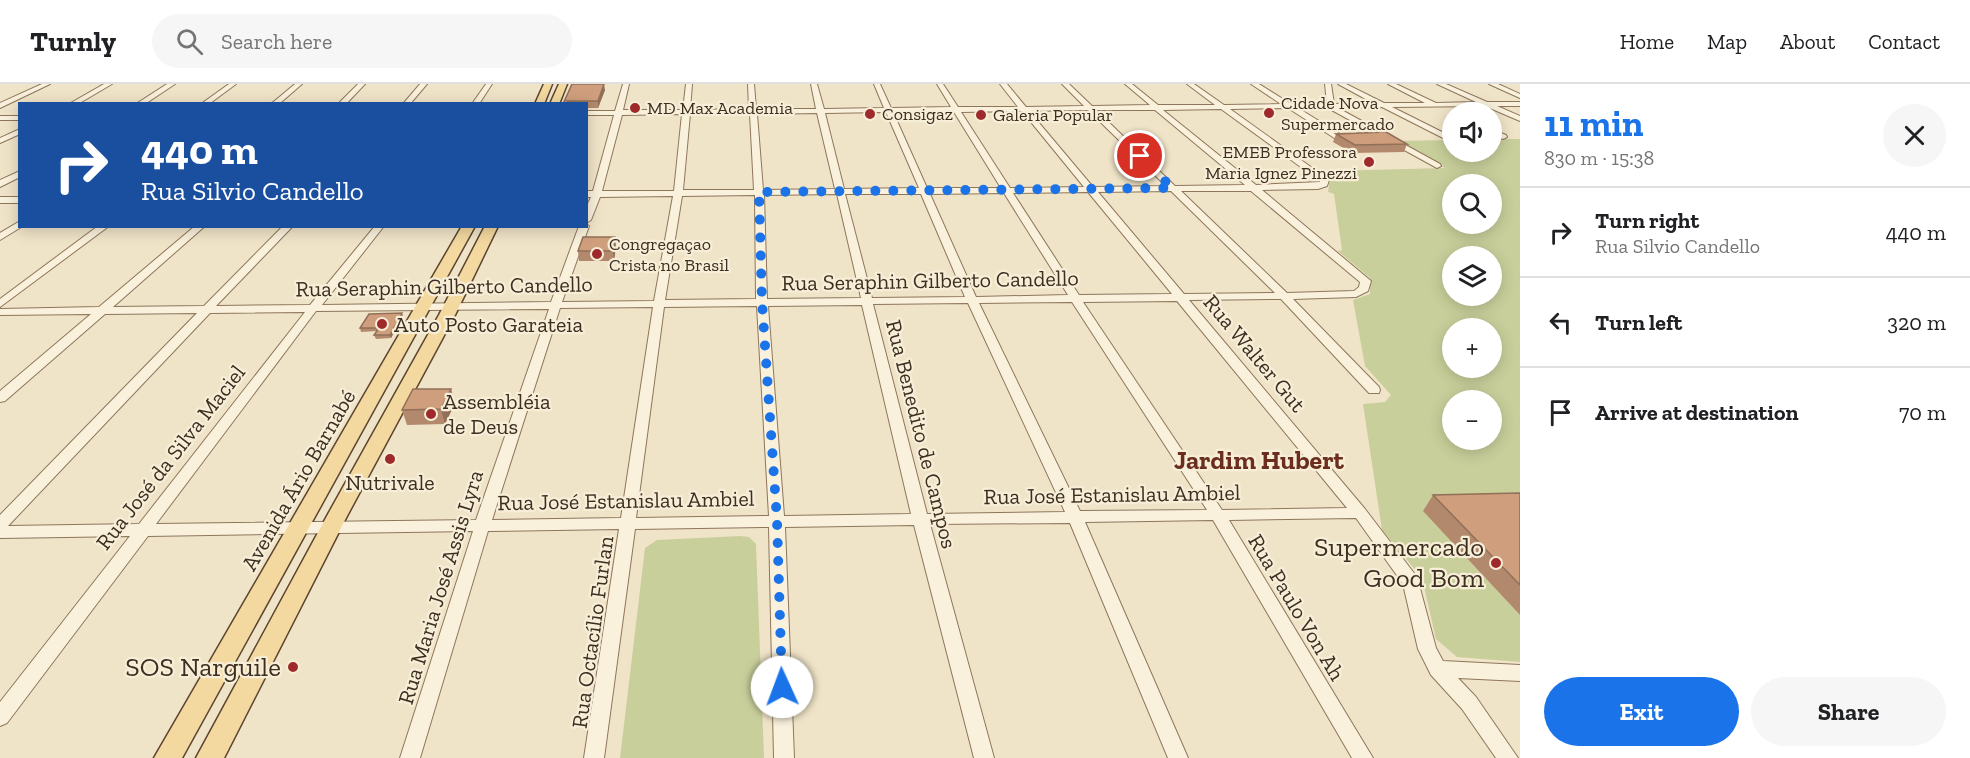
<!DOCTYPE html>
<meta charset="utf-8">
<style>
body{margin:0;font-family:"Zilla Slab",serif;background:#f6f6f6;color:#202124;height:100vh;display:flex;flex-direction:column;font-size:22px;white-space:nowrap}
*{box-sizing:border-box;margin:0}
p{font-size:20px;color:#757577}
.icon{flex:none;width:33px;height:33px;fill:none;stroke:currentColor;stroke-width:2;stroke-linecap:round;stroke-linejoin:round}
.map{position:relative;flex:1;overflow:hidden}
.panel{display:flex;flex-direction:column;background:#fff;width:450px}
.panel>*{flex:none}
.guide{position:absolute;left:18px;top:18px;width:570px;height:126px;border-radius:0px;box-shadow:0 3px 15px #0003;background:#1a4fa0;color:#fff;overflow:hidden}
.fabs{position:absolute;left:1442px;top:18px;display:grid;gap:12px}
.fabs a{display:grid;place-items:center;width:60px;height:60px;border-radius:50%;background:#fff;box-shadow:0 3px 15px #0003;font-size:30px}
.pin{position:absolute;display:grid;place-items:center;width:51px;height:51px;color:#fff;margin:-26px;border:3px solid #fff;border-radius:50%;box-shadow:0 2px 6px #0007}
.me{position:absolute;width:66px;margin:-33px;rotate:358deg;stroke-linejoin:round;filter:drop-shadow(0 0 4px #0008)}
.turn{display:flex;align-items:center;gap:21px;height:126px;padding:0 24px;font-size:27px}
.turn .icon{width:78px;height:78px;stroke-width:2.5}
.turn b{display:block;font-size:42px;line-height:51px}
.round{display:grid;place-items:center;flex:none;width:63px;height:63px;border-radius:32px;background:#f6f6f6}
.head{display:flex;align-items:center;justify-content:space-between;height:102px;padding:0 24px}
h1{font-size:36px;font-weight:700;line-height:45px;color:#1a73e8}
.action{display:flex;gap:12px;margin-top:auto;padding:12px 24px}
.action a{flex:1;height:69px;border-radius:36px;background:#1a73e8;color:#fff;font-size:24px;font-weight:700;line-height:69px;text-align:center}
.action a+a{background:#f6f6f6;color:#202124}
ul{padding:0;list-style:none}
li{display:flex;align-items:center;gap:18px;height:90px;padding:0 24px;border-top:2px solid #e0e0e0}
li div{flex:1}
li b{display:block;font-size:22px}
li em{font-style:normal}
header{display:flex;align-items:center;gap:36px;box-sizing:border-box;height:84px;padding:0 30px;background:#fff;border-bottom:2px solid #e0e0e0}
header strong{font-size:28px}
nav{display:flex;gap:33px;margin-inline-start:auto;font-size:21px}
.search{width:420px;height:54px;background:#f6f6f6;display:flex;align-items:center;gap:15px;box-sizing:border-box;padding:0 21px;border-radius:33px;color:#757577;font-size:22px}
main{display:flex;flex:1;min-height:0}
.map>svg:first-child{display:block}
</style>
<header>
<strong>Turnly</strong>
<div class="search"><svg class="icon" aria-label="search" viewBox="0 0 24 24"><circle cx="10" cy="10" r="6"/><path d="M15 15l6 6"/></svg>Search here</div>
<nav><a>Home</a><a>Map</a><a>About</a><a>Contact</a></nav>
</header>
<main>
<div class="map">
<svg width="1520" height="674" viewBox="0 0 1520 674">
<rect width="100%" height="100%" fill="#f0e4c8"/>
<g fill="#c9cf9b" fill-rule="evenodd">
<path d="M1491 55H1520V415L1424 427 1520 531V578L1457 573 1436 555 1422 494 1382 446 1363 320 1385 318 1391 311 1365 282 1353 216 1370 210V194L1338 167 1342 166 1334 110 1328 108 1331 87 1445 84 1397 57 1452 56V68H1491ZM1452 100H1491V140H1452ZM1452 172H1491V212H1452ZM1452 244H1491V284H1452ZM1452 316H1491V356H1452Z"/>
<polygon points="740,452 749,453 756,460 764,674 620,674 645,464 657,456"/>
</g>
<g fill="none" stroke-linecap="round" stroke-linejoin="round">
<g stroke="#8d765c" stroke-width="2">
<g id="minor">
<polygon points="42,0 50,0 0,24 0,19"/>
<polygon points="104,0 112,0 78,20 69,20"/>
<polygon points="167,0 175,0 145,20 136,20"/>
<polygon points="229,0 236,0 209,20 201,20"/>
<polygon points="295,0 302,0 279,20 271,20"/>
<polygon points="358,0 365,0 346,20 338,20"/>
<polygon points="420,0 427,0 410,20 403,20"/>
<polygon points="486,0 492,0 479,20 472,20"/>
<path d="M623 0H629L623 26H683L686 0H692L690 26 749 25 748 0H754L756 25H816L811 0H817L824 25 884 24 874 0H880L891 24 951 23 937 0H943L958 23H1018L1000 0H1007L1026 23 1084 22 1062 0H1069L1092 22 1150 21 1125 0H1132L1158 21H1215L1187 0H1194L1224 21 1281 20 1251 0H1259L1291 20H1327L1325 0H1331L1334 20 1373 19 1338 0H1346L1384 19H1425L1388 0H1396L1436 19 1476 18 1437 0H1446L1487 18H1520V22H1497L1520 32V37L1485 22 1392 23 1450 52V56H1447L1382 23 1338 24 1440 80 1441 82 1437 84 1328 24H1298L1345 53V57H1339L1288 24 1230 25 1329 96 1327 102 1318 105 1262 106 1371 197 1368 207 1356 213 1293 215 1379 303 1380 306 1379 309H1369L1281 215 1189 216 1365 425 1417 493 1436 564 1443 577 1520 581V597L1458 594 1476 613 1518 674H1496L1462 625 1431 591 1418 565 1403 500 1356 434 1229 436 1373 674H1352L1213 436 1085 438 1188 674H1168L1070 439 930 440 994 674H974L914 441 785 443 794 674H774L769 443 635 445 604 674H584L619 445 488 447 420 674H400L473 447 148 452 7 639 0 642V618L130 452 0 454V431L197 229 105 230 5 317 0 318V307L91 230 0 231V225L99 223 195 142H205L113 223 204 222 283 142H293L216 222 310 221 375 142H384L322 221 551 218 579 142H586V140L589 142 562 218 654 217 673 112 600 113 591 136 586 139V124L591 113H586V107H593L614 31H586V27H615ZM1221 25 1320 97V98L1256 101 1163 26ZM1088 26 1166 102 1093 103 1029 27ZM1096 26H1155L1245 101 1175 102ZM1022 27 1084 103 1010 104 961 28ZM886 28 919 104 844 105 825 29ZM893 28H954L1001 104H927ZM817 29 835 105 763 106 757 30ZM682 30 674 107H602L622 31ZM690 30H750L754 106H683ZM1171 107 1275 209 1184 210 1098 108ZM1181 107H1251L1360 198 1359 203 1354 207 1287 209ZM1088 108 1172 210 1079 211 1013 109ZM1004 109 1068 211 976 213 930 110ZM837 110 861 214 767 215 764 111ZM845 110H921L965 213 872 214ZM755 111 756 215 665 216 682 112ZM1177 217 1347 424 1222 426 1083 218ZM1072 218 1207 426 1080 427 979 219ZM968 219 1065 428 927 430 873 220ZM862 221 911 430 784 432 768 222ZM757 222 769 432 636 434 664 223ZM653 223 621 434 492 436 560 224ZM549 225 476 436 156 440 316 227ZM305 228 139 440 8 442 210 229Z"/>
<polygon points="1489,0 1498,0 1520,10 1520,14"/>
<rect x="0" y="32" width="20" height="4"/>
<polygon points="20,45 20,50 0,59 0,54"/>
<polygon points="1491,45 1506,51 1507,53 1503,55 1491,50"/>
<polygon points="20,87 20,93 0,103 0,96"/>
<rect x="0" y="113" width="20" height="6"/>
<polygon points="20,137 20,142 23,142 0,156 0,149"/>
<polygon points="98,142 109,142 0,223 0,215"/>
</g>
</g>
<g stroke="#5b4430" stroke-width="3">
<g id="major">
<polygon points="544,0 552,0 544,20 535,20"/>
<polygon points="559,0 567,0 559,20 550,20"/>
<polygon points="462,142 475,142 182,674 154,674"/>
<polygon points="485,142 498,142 455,231 347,432 224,674 196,674 327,432 439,231"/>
</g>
</g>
<use href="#minor" fill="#faf1dc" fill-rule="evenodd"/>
<use href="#major" fill="#f3d9a0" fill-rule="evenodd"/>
</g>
<g fill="#b2896c">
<polygon points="572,0 605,6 598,24 586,24 586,20 563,20"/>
<polygon points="1336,50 1407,60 1404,68 1352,69 1333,58"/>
<polygon points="616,163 614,177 579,177 578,167"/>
<polygon points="403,232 391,254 376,255 374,251 377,247 361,248 360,244"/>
<polygon points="455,319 445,340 407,341 402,326"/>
<polygon points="1520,409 1520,531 1423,427 1433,411"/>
</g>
<g fill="#916f58">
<polygon points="604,0 605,6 598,24 598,17"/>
<polygon points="615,153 616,163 614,177 613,167"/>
<polygon points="402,229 403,232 391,254 390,251"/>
<polygon points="451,305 455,319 445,340 441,325"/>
</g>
<g fill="#cf9f7d" stroke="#916f58" stroke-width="1.5">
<polygon points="572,0 604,0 598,17 567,17 571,20 563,20"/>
<polygon points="1386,48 1407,60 1355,61 1336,50"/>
<polygon points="583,153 615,153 613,167 578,167"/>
<polygon points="402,229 390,251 374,251 379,244 360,244 369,230"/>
<polygon points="413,305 451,305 441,325 402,326"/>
<polygon points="1520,409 1520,501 1433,411"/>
</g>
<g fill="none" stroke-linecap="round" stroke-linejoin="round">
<polyline stroke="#1a73e8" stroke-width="10" stroke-dasharray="0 18" points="782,603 777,436 762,218 759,108 1172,104 1140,72"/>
</g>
<g fill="#9e2a2b" stroke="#f7eed8" stroke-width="2">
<circle cx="635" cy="24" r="6"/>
<circle cx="1269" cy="29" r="6"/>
<circle cx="870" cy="30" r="6"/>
<circle cx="981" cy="31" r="6"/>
<circle cx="1369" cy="78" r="6"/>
<circle cx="597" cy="170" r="6"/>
<circle cx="382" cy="240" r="6"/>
<circle cx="431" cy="330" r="6"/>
<circle cx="390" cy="375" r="6"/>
<circle cx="1496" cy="479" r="6"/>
<circle cx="293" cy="583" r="6"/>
</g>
<g text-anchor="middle" stroke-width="4.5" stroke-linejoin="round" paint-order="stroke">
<g font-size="18" fill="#3d2e20" stroke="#f7eed8" text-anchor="start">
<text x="1281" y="25">Cidade Nova<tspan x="1281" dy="21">Supermercado</tspan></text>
<text x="647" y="30">MD Max Academia</text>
<text x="882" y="36">Consigaz</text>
<text x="993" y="37">Galeria Popular</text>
<text x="1357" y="74" text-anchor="end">EMEB Professora<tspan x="1357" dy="21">Maria Ignez Pinezzi</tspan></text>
<text x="609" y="166">Congregaçao<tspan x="609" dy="21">Crista no Brasil</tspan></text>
</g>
<g font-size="22" fill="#3d2e20" stroke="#f7eed8">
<text transform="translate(930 196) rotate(-1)" y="8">Rua Seraphin Gilberto Candello</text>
<text transform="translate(444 202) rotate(-1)" y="8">Rua Seraphin Gilberto Candello</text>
<text transform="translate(1255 269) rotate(50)" y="8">Rua Walter Gut</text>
<text transform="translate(922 350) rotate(76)" y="8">Rua Benedito de Campos</text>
<text transform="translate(170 373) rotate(-52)" y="8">Rua José da Silva Maciel</text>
<text transform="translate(298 396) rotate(-60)" y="8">Avenida Ário Barnabé</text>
<text transform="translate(1112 410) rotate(-1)" y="8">Rua José Estanislau Ambiel</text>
<text transform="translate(626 416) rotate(-1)" y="8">Rua José Estanislau Ambiel</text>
<text transform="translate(440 503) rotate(-73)" y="8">Rua Maria José Assis Lyra</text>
<text transform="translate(1297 523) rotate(59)" y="8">Rua Paulo Von Ah</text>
<text transform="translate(592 548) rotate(-82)" y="8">Rua Octacílio Furlan</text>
</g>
<g font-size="22" fill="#3d2e20" stroke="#f7eed8" text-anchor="start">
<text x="394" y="248">Auto Posto Garateia</text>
<text x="443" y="325">Assembléia<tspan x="443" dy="25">de Deus</tspan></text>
<text x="390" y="406" text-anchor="middle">Nutrivale</text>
</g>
<g font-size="26" font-weight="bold" fill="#6b2e1e" stroke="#f7eed8">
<text x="1259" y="385">Jardim Hubert</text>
</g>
<g font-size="27" fill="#3d2e20" stroke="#f7eed8" text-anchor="end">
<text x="1484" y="472">Supermercado<tspan x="1484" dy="31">Good Bom</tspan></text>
<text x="281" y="592">SOS Narguile</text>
</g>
</g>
</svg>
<div class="fabs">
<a><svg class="icon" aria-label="sound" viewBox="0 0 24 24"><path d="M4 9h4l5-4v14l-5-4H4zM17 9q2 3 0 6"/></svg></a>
<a><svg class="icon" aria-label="search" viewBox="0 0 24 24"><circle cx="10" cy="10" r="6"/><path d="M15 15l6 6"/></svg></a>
<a><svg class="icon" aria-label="layers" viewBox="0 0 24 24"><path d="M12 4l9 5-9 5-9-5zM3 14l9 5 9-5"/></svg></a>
<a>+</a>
<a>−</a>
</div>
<div class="pin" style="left:1140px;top:72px;background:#d93025"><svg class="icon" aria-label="arrive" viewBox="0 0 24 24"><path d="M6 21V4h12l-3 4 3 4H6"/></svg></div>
<svg class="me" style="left:782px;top:603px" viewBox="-20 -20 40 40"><circle r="19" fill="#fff"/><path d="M0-13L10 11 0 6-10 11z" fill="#1a73e8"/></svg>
<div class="guide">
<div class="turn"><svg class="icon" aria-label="right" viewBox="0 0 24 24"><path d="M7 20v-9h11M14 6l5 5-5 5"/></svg><div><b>440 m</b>Rua Silvio Candello</div></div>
</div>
</div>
<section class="panel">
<div class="head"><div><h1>11 min</h1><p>830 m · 15:38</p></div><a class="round"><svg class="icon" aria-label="close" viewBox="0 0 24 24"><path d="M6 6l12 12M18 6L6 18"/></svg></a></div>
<ul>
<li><svg class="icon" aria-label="right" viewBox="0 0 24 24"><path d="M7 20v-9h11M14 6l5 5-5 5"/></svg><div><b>Turn right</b><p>Rua Silvio Candello</p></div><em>440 m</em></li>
<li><svg class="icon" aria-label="left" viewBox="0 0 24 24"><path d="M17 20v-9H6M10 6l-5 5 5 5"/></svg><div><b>Turn left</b></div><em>320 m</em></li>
<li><svg class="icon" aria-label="arrive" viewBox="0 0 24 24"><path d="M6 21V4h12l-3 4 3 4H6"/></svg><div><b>Arrive at destination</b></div><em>70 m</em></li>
</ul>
<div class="action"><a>Exit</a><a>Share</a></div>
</section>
</main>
